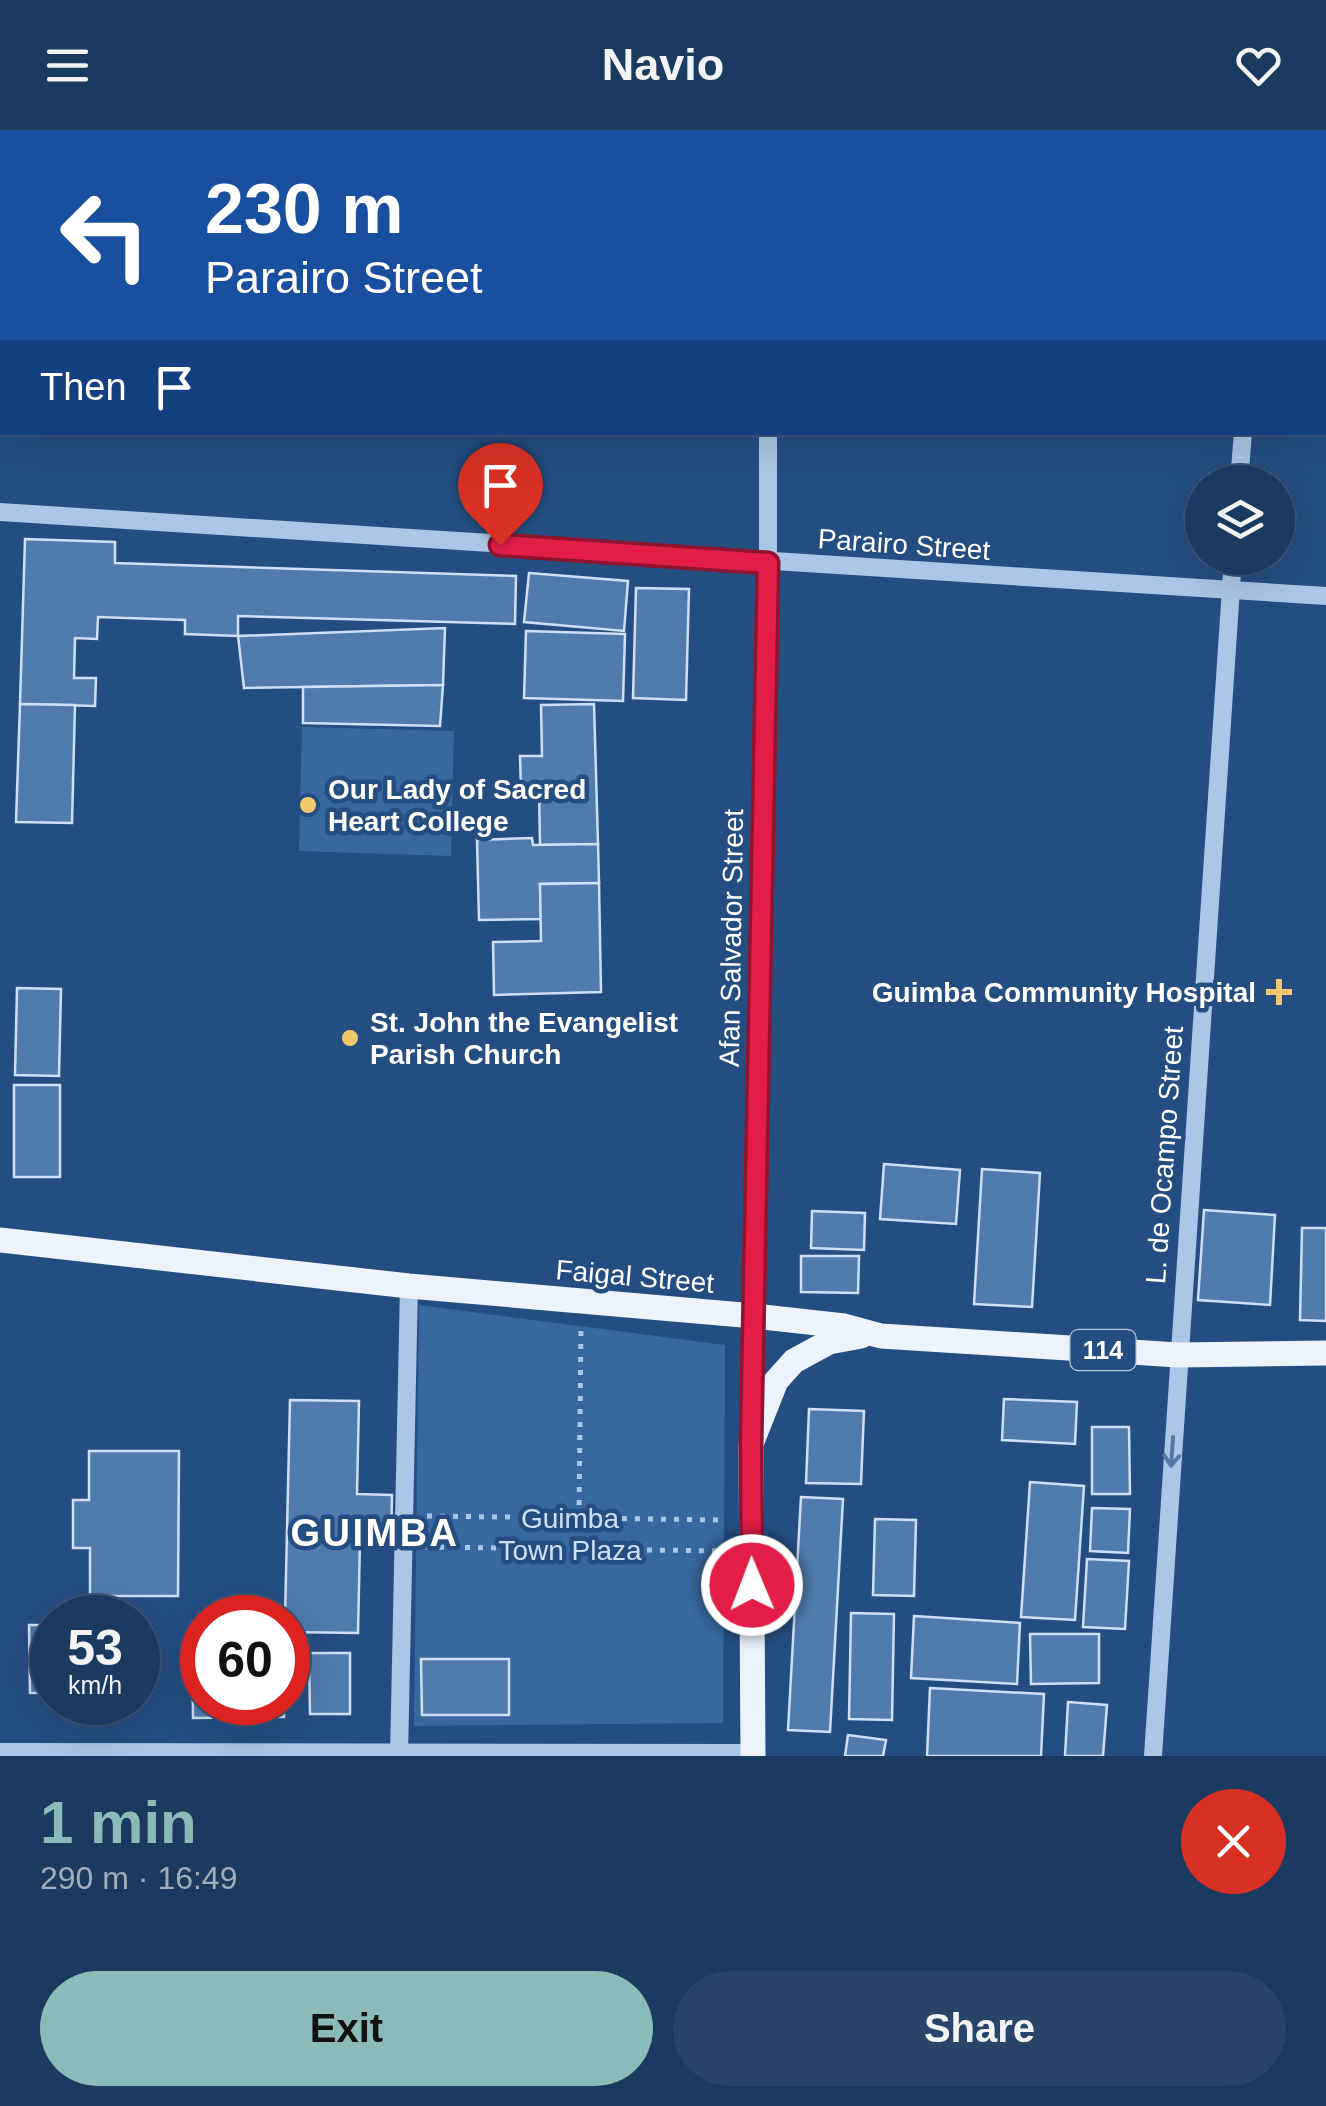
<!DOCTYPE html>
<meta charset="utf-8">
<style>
body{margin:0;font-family:Helvetica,sans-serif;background:#284569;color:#f1f3f6;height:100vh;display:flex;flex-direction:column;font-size:38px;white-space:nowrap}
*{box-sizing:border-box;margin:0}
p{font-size:32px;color:#a0adbd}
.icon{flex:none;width:55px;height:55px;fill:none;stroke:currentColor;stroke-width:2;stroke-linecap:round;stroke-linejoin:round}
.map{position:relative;height:1626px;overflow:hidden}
.panel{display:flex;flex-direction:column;background:#1b3a60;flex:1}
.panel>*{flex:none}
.banner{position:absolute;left:0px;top:0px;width:1328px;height:305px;box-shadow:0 10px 40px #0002,0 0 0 2px #395475;background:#1a4fa0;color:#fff;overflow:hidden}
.tools{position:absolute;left:1185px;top:335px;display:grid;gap:20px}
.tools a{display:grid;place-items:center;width:110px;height:110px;border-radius:50%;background:#1b3a60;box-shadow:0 10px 40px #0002,0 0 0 2px #395475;font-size:50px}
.speed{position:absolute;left:30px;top:1465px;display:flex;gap:20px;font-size:50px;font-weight:700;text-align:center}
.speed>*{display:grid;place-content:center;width:130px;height:130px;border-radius:50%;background:#1b3a60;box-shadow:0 10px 40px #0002,0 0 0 2px #395475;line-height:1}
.speed small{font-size:25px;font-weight:400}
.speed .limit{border:15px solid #d22;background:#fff;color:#111}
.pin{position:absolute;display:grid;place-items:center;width:85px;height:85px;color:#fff;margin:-102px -42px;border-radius:50% 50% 50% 0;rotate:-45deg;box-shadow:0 0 10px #0007}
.pin .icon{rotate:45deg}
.me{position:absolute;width:110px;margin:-55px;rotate:359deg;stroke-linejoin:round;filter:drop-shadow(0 0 8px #0008)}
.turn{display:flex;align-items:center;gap:35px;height:210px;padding:0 40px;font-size:45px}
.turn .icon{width:130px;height:130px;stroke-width:2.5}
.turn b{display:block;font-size:70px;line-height:85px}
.then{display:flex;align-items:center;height:95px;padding:0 40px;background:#0003;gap:20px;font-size:38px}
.round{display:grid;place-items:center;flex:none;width:105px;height:105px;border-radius:52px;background:#284569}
.head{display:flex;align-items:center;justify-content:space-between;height:170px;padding:0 40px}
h1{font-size:60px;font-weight:600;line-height:75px;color:#8bbbb9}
.primary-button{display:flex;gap:20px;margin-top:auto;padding:20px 40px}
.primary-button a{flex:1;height:115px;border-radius:60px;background:#8bbbb9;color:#111;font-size:40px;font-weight:600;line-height:115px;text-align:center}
.primary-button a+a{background:#284569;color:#f1f3f6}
header{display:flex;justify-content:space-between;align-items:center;height:130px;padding:0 40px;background:#1b3a60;font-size:45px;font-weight:600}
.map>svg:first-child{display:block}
</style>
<header><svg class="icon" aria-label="menu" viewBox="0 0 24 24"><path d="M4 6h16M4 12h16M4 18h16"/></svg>Navio<svg class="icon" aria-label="heart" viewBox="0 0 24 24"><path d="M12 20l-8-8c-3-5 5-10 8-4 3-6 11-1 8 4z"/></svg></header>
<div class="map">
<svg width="1326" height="1626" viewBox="0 0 1326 1626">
<rect width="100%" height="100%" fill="#244e80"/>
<g fill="#38689e">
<polygon points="302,597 454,601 451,726 299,721"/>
<polygon points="419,1175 725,1215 723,1593 414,1596"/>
</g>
<g fill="#507bab" stroke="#cde0f5" stroke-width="2.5">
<polygon points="25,409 115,412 115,433 516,446 515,494 238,486 238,506 185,504 185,490 98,487 97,509 75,508 74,548 96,548 95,576 20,574"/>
<polygon points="529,443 628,451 624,501 524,492"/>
<polygon points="636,458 689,459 686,570 633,568"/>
<polygon points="445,498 443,555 244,558 238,506"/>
<polygon points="526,501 625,504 623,571 524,568"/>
<polygon points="443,555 440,596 303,593 303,557"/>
<polygon points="20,574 75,575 72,693 16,692"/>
<polygon points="594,574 598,714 540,715 539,659 521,660 520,626 542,626 541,575"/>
<polygon points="532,708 533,715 598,714 599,753 540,754 541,789 479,790 477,710"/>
<polygon points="599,753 601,862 494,865 493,812 541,811 540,754"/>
<polygon points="17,858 61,859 59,946 15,945"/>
<rect x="14" y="955" width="46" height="92"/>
<polygon points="884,1034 960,1040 956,1094 880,1089"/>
<polygon points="982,1039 1040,1043 1032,1177 974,1174"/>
<polygon points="1204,1080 1275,1085 1270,1175 1198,1170"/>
<polygon points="812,1081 865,1083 864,1120 811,1118"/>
<polygon points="1302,1098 1326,1098 1326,1191 1300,1190"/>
<polygon points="801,1126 859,1126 858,1163 801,1162"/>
<polygon points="1004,1269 1077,1272 1075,1314 1002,1310"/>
<polygon points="290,1270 359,1271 357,1364 392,1365 391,1411 360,1410 358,1503 288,1502 285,1488"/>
<polygon points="809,1279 864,1281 861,1354 806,1353"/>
<polygon points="1092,1297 1129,1297 1130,1364 1092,1364"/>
<polygon points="89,1321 179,1321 178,1466 90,1466 90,1418 73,1418 73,1370 89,1370"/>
<polygon points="1030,1352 1084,1356 1075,1490 1021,1487"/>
<polygon points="801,1367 843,1369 830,1602 788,1600"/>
<polygon points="1092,1378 1130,1379 1128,1423 1090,1421"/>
<polygon points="875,1389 916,1390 914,1466 873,1465"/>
<polygon points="1087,1429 1129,1431 1125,1499 1083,1497"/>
<polygon points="851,1483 894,1484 892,1590 849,1589"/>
<polygon points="914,1486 1020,1493 1017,1554 911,1548"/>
<polygon points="29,1495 52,1495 52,1563 30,1563"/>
<polygon points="1030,1504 1099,1504 1099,1553 1031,1554"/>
<polygon points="192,1510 202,1510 202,1572 284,1572 284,1587 193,1588"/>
<polygon points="309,1523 350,1523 350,1584 310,1584"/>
<polygon points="421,1529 509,1529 509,1585 422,1585"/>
<polygon points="930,1558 1044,1564 1041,1626 927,1626"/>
<polygon points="1068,1572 1107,1575 1103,1626 1065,1626"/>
<polygon points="848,1605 886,1610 883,1626 845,1626"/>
</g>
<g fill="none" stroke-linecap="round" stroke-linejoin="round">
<g stroke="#aac7e7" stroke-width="5" stroke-dasharray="5 8" stroke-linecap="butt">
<polyline points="427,1386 726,1390"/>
<polyline points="579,1388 581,1196"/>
<polyline points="426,1417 725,1421"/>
</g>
<g stroke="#aac7e7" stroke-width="18">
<polyline points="768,0 768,2"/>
<polyline points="1265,2 1266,0"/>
<polyline points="1239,352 1243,302"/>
<polyline points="0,382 1326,466"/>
<polyline points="751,1302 768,433 768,302"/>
<polyline points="0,1622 753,1623"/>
<polyline points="399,1626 409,1156"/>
<polyline points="1153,1626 1233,428"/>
</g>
<g stroke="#ecf3fd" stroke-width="25">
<polyline points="0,1110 409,1156 754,1186 844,1196 881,1206 1178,1225 1326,1223"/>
<polyline points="753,1626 751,1314 776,1251 794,1231 829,1212 861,1206"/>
</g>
</g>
<defs><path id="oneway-shaft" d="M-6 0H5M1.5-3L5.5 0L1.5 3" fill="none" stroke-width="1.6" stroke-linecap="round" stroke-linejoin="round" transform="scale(2.5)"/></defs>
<use stroke="#5378a4" href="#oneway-shaft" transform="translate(1172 1322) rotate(94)"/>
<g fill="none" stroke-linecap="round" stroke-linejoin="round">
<g stroke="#92132f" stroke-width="25">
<polyline id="route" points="500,415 768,433 751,1314 752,1455"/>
</g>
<use href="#route" stroke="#e11d48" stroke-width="18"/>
</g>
<g fill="#f1c96d" stroke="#244e80" stroke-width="4">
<circle cx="308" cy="675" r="10"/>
<path d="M1274 847h10v10h10v10h-10v10h-10v-10h-10v-10h10z"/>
<circle cx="350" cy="908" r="10"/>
</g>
<g text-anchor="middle" stroke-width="9" stroke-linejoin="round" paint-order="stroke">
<rect fill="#244e80" stroke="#bdcad9" stroke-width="2.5" x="1070.5" y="1200" width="65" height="40" rx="8"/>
<g font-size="25" font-weight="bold" fill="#fff">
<text x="1103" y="1229">114</text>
</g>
<g font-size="28" fill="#fff" stroke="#244e80">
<text transform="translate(904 414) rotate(4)" y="10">Parairo Street</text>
<text transform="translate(731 808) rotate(-89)" y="10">Afan Salvador Street</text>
<text transform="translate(1164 1025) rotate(-86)" y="10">L. de Ocampo Street</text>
<text transform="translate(635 1146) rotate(5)" y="10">Faigal Street</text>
</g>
<g font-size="28" font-weight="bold" fill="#fff" stroke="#244e80" text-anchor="start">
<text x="328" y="669">Our Lady of Sacred<tspan x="328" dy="32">Heart College</tspan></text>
<text x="1256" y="872" text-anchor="end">Guimba Community Hospital</text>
<text x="370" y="902">St. John the Evangelist<tspan x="370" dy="32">Parish Church</tspan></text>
</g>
<g font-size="28" fill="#cde0f5" stroke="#244e80">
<text x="570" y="1398">Guimba<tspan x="570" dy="32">Town Plaza</tspan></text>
</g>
<g font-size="38" font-weight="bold" letter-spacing="2.5" fill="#fff" stroke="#244e80">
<text x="375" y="1416">GUIMBA</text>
</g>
</g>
</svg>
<div class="tools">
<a><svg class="icon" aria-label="layers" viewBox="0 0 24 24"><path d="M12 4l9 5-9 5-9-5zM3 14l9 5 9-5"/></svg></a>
</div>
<div class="speed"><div>53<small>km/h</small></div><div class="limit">60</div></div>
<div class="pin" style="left:500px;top:415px;background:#d93025"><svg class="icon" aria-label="arrive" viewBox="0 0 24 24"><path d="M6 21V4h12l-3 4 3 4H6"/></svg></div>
<svg class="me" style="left:752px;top:1455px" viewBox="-20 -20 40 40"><circle r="17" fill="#e11d48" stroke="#fff" stroke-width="3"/><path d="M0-11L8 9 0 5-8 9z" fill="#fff"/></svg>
<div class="banner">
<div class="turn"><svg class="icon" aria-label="left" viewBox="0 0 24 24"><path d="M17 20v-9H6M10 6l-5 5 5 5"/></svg><div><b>230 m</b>Parairo Street</div></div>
<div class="then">Then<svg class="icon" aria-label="arrive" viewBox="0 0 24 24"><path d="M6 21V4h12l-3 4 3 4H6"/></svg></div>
</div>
</div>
<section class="panel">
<div class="head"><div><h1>1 min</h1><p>290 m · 16:49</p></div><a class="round" style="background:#d93025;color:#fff"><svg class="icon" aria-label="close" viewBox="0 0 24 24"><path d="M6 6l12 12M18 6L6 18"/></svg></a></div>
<div class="primary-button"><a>Exit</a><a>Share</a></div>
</section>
